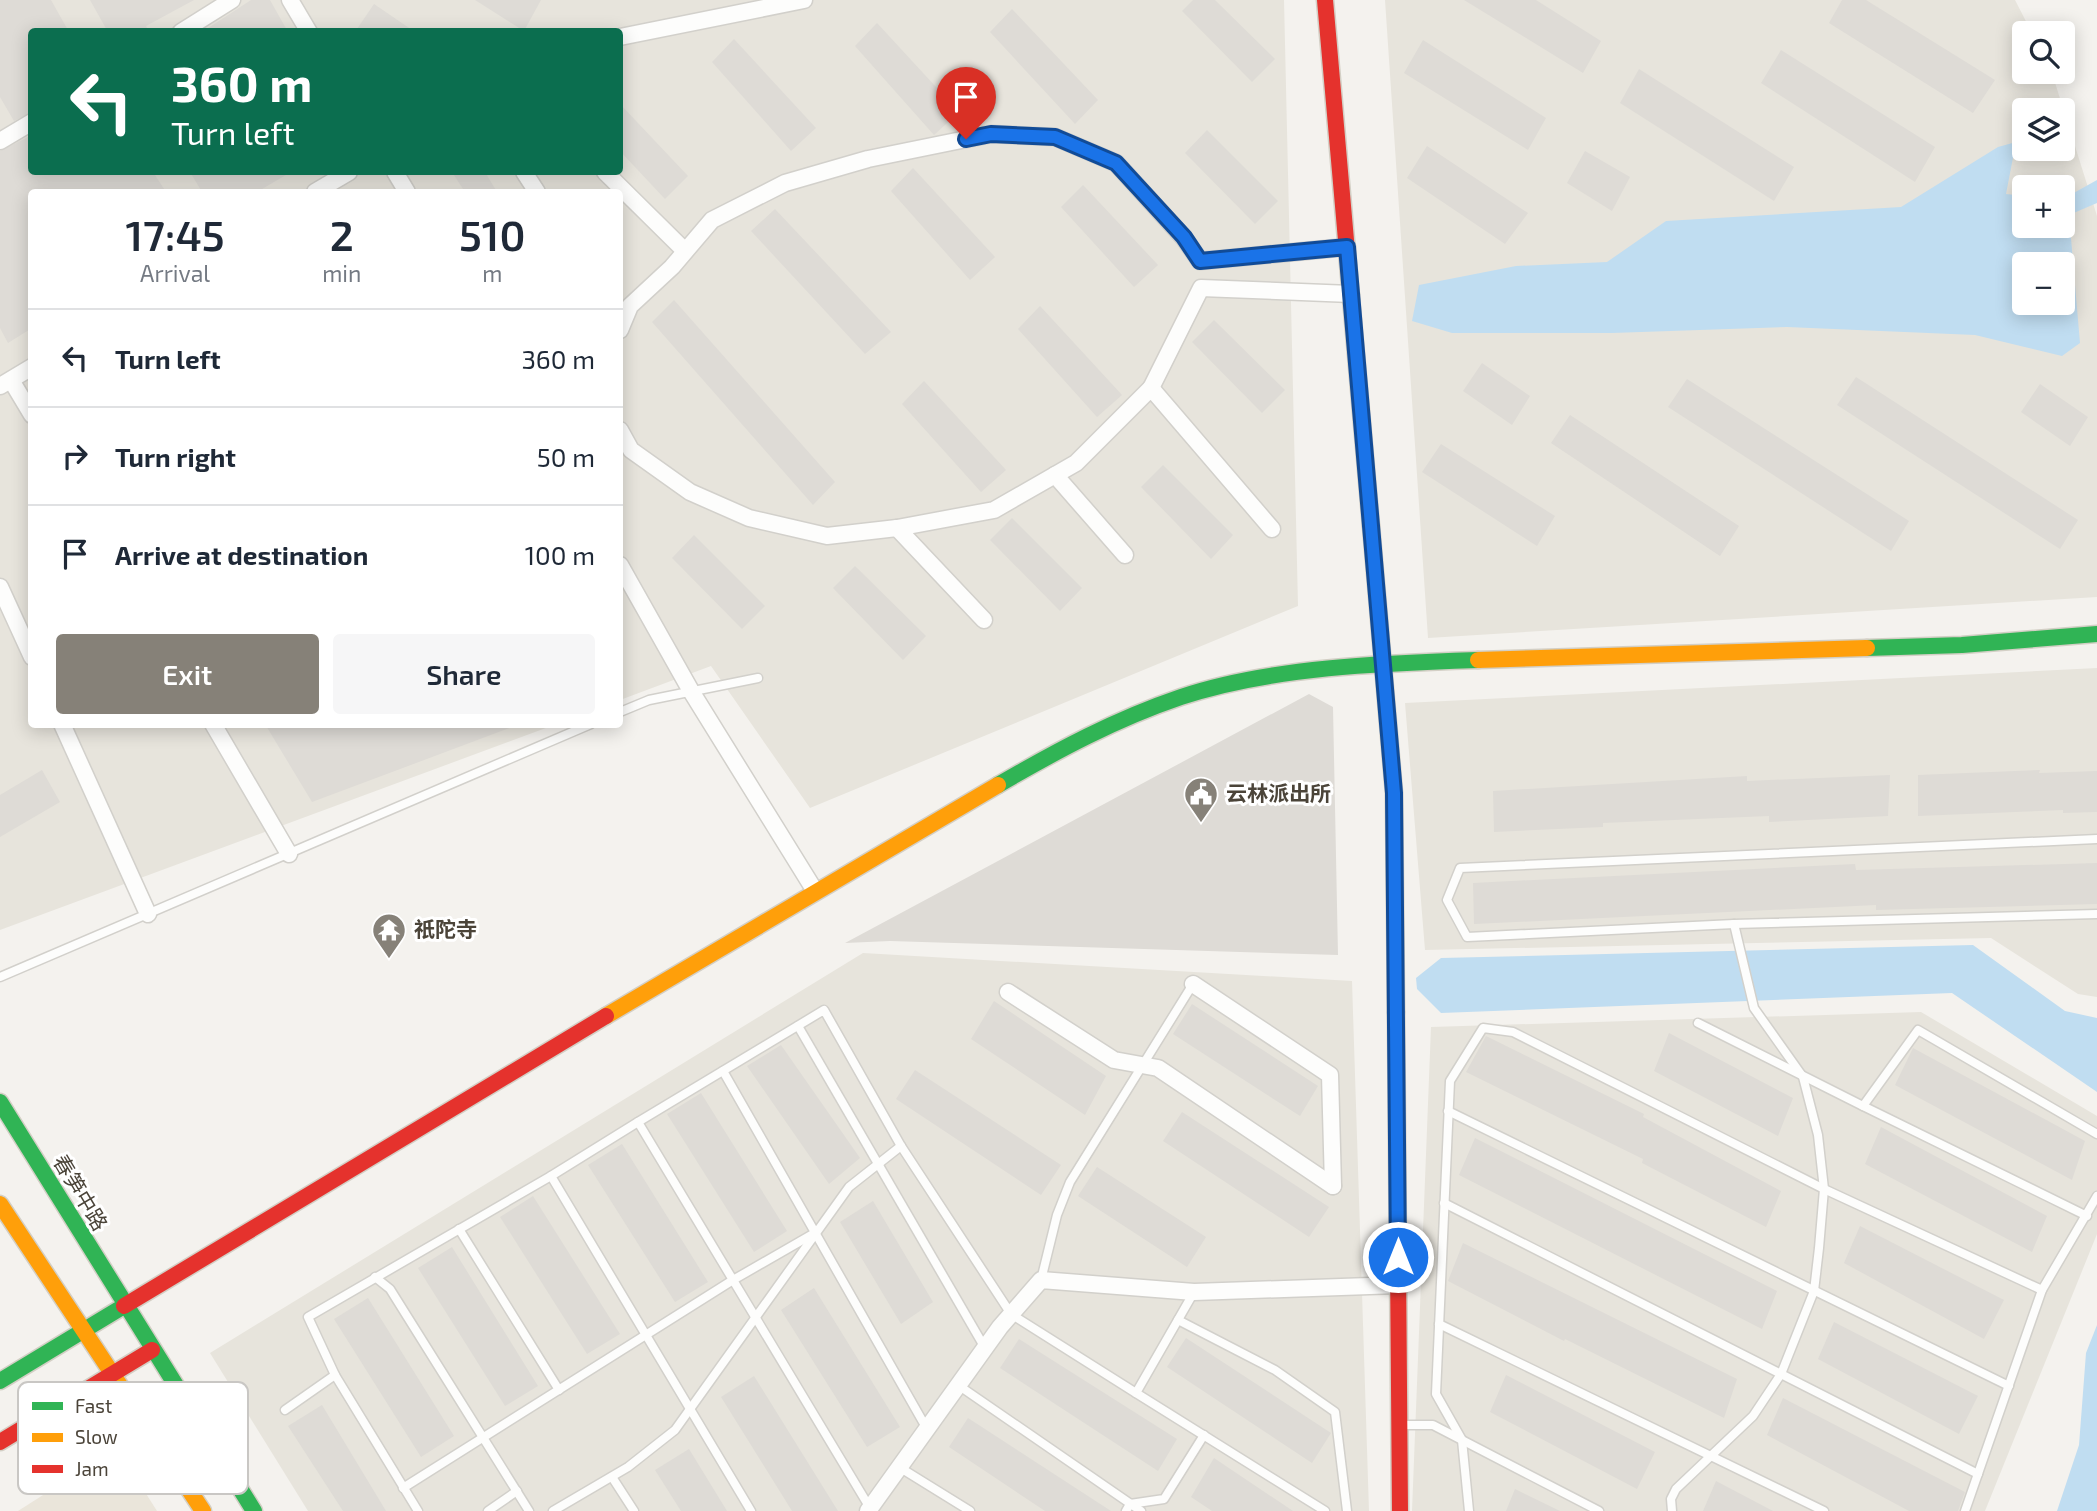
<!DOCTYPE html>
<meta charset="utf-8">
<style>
body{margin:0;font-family:"Exo 2","Noto Sans SC",sans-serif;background:#f6f6f7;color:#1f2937;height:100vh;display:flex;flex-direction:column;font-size:26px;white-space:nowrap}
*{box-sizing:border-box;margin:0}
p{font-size:23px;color:#747a83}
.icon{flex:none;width:38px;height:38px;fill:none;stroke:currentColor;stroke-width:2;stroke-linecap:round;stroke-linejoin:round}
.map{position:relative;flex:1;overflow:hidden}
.drawer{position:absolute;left:28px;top:189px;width:595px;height:539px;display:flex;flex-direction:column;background:#fff;border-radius:7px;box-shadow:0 4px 18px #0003}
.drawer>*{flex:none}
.hud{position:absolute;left:28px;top:28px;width:595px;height:147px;border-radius:7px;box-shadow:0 4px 18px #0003;background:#0b6e4f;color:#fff;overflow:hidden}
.buttons{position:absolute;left:2012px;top:21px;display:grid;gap:14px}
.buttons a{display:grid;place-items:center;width:63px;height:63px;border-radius:7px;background:#fff;box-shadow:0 4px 18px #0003;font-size:35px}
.pin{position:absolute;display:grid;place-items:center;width:60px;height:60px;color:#fff;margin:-72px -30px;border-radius:50% 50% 50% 0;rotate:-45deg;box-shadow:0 0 7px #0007}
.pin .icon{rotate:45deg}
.me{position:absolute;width:77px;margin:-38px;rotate:0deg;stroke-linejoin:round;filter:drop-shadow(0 0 5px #0008)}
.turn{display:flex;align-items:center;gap:24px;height:147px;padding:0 28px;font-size:32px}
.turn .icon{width:91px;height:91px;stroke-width:2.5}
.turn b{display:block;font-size:49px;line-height:60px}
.eta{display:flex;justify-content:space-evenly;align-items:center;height:119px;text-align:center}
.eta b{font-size:42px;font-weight:600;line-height:49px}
.cta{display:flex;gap:14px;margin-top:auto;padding:14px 28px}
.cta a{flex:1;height:80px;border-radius:7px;background:#868178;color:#fff;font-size:28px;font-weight:600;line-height:80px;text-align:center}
.cta a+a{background:#f6f6f7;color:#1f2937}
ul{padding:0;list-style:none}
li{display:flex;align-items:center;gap:21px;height:98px;padding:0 28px;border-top:2px solid #e0e1e3}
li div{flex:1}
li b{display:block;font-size:26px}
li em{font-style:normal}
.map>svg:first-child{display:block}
</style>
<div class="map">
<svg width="2097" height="1511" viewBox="0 0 2097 1511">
<rect width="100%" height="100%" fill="#f4f2ee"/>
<g fill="#e7e4dc" fill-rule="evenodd">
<path d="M0 0H1284L1298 606 810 808 711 666 620 700V192H32V724L554 725 0 930ZM32 32H620V172H32Z"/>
<path d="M1385 0H2015L2032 33H2025V72L2052 73 2097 216V597L1428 638ZM2025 110H2063V149H2025ZM2025 187H2063V226H2025ZM2025 264H2063V303H2025Z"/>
<polygon points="2097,668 2097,997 2078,994 1991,938 1425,950 1405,703"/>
<polygon points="863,953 1352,981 1369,1511 308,1511 210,1353"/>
<polygon points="1921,1012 2097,1116 2097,1234 1985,1511 1412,1511 1431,1027"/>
</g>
<polygon fill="#eae5da" points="117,1448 157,1511 18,1511"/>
<g fill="#c0ddf1" fill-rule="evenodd">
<path d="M2016 142 2006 194 2025 196V226H2063V199L2097 180V203L2069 215 2080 343 2062 356 1975 335 1787 327 1612 333H1452L1412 321 1419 285 1516 266 1607 262 1666 221 1901 207 1998 147ZM2025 264H2063V303H2025Z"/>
<polygon points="1973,945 2065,1011 2097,1018 2097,1092 1952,993 1441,1013 1417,989 1416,978 1441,958"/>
<polygon points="2097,1325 2097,1511 2057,1511 2079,1445 2086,1353"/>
</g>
<g fill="#dedbd6">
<polygon points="0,0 51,0 69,32 32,32 32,112 14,121 0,97"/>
<polygon points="90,0 194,0 146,26 149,32 108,32"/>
<polygon points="251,0 270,0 288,32 202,32"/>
<polygon points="475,0 541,0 524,31"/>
<polygon points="1193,0 1215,0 1275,59 1252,82 1182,11"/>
<polygon points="1464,0 1536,0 1601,41 1583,73"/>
<polygon points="1842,0 1866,0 1995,80 1973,113 1829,23"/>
<polygon points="374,4 415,32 355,32"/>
<polygon points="1012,9 1098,100 1075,124 990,32"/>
<polygon points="877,23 959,112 934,135 855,46"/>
<polygon points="734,39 816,128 791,151 712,62"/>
<polygon points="1423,40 1546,118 1528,150 1404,73"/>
<polygon points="1781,50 1935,147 1915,182 1761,83"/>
<polygon points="1639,69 1794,167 1774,201 1620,103"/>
<polygon points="620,104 688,176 665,199 620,151"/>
<polygon points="1207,130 1278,201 1255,224 1185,153"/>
<polygon points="32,135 32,172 153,172 166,192 32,192 32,328 8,343 0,328 0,151"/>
<polygon points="1427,146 1528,213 1505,244 1407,178"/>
<polygon points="1585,151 1630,177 1612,211 1567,183"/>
<polygon points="913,168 995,257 970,280 891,191"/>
<polygon points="190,172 291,172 257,192 202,192"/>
<polygon points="452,172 485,172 497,192 465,192"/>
<polygon points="1083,185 1158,265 1134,287 1061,207"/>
<polygon points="775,209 891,332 865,354 751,231"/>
<polygon points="674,300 835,482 813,505 652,322"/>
<polygon points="1040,306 1122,395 1097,417 1018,329"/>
<polygon points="1214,320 1285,390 1262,413 1192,342"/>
<polygon points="1482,363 1530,396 1512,425 1463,391"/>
<polygon points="1856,377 2078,520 2060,549 1837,405"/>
<polygon points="1687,379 1909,521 1891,551 1668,407"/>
<polygon points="924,381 1006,470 981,492 902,404"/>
<polygon points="2040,384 2088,417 2070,446 2021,412"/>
<polygon points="1570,415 1739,526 1720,556 1551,443"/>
<polygon points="1441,444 1555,516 1537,546 1422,472"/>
<polygon points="1163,465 1233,535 1211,559 1141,487"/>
<polygon points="1012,518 1082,588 1060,611 990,540"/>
<polygon points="694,535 765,606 742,629 672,558"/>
<polygon points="855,566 926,636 903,660 833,588"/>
<polygon points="1309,694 1333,707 1338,955 890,941 845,943"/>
<polygon points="265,724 515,724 515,726 312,802"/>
<polygon points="42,770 60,802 0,837 0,795"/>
<polygon points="2040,770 2039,773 2097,771 2097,812 2063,813 2063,810 1918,816 1918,775"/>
<polygon points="1890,775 1888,816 1769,822 1769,816 1603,823 1603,827 1494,832 1493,791 1747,776 1747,781"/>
<polygon points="2097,863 2097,904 1876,910 1876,905 1474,924 1473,883 1855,864 1856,870"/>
<polygon points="994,1001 1106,1076 1085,1115 971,1039"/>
<polygon points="1192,1004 1318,1086 1300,1116 1173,1034"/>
<polygon points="1669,1033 1793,1098 1778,1136 1654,1071"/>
<polygon points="1486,1036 1644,1114 1643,1117 1781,1191 1766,1227 1642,1163 1643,1159 1466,1072"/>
<polygon points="781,1045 860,1158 829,1184 747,1066"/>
<polygon points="1913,1048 2085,1141 2072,1180 1895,1085"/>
<polygon points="915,1070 1061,1165 1041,1195 896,1099"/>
<polygon points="701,1093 787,1231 754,1252 667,1114"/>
<polygon points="1182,1112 1329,1207 1309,1237 1163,1141"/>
<polygon points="1881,1127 2047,1216 2032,1252 1865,1164"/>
<polygon points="1475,1138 1777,1291 1762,1329 1459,1175"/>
<polygon points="622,1144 708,1282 675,1302 588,1165"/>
<polygon points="1097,1167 1206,1237 1187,1267 1078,1196"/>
<polygon points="533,1196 620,1334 587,1354 500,1217"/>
<polygon points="873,1201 933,1302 901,1324 840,1222"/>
<polygon points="1860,1226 2004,1300 1984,1339 1844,1263"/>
<polygon points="1463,1243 1737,1379 1724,1418 1565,1339 1564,1341 1448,1281"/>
<polygon points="452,1247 538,1386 505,1406 418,1268"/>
<polygon points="814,1288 900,1427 867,1447 781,1310"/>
<polygon points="368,1298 454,1436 421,1457 334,1319"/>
<polygon points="1834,1322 1978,1396 1959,1434 1818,1359"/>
<polygon points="1186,1338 1331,1433 1312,1463 1167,1367"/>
<polygon points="1019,1339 1177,1439 1158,1471 1000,1368"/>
<polygon points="1506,1375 1655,1452 1637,1489 1490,1412"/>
<polygon points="754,1376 838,1511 792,1511 721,1397"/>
<polygon points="1783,1398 1965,1492 1958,1511 1909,1511 1767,1435"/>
<polygon points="322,1405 386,1511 343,1511 288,1426"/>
<polygon points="968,1418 1111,1511 1045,1511 949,1447"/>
<polygon points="689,1449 727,1511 681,1511 655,1470"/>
<polygon points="1214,1458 1293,1511 1212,1511 1191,1497"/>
<polygon points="1716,1481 1773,1511 1703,1511"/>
<polygon points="1515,1489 1560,1511 1506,1511"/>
</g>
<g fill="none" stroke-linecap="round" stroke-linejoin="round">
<g stroke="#d2d0cb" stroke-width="11">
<g id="lane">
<polyline points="620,712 649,700 758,678"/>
<polyline points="2097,839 1460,868 1447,900 1467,937 1734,924 2097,914"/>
<polyline points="0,977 591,724"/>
<polyline points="1698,1023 1863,1106"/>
<polyline points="798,1026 985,1348"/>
<polyline points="723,1071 927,1429"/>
<polyline points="1448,1111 2009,1386"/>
<polyline points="638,1122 824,1010 901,1146 1011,1314 1136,1393"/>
<polyline points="551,1176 638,1122 870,1508"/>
<polyline points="1444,1203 1978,1474"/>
<polyline points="2087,1216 1863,1106 1918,1030 2097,1134"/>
<polyline points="459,1229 559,1390"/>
<polyline points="375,1277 390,1289 529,1511"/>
<polyline points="1041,1280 1057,1215 1070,1182 1193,984"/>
<polyline points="1194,1292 1136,1393 1325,1511"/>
<polyline points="1178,1320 1275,1370 1335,1412 1347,1511"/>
<polyline points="1439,1324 1824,1511"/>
<polyline points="335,1375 308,1317 551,1176 751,1511"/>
<polyline points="958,1385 1141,1511"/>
<polyline points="285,1410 335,1375 418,1511"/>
<polyline points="1399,1425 1433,1425 1599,1511"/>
<polyline points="899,1467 970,1511"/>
<polyline points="612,1477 634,1511"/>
<polyline points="403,1488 733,1280 813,1234"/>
<polyline points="488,1511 517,1491"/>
<polyline points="553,1511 628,1467 675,1430 849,1187 901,1146"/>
<polyline points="1126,1511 1130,1504 1164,1499 1204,1435"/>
<polyline points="1469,1511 1462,1440 1436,1394 1450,1081 1483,1028 1513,1032 1824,1189 2042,1290 2097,1196"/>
<polyline points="1672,1511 1671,1499 1676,1489 1753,1416 1781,1374 1814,1291 1819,1248 1824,1189 1818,1135 1803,1077 1754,1008 1734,924"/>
<polyline points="1965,1511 2042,1290"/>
</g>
</g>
<g stroke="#d2d0cb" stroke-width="19">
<g id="street">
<polyline points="290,0 309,32"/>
<polyline points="181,32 232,0"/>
<polyline points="620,37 804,0"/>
<polyline points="0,141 32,122"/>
<polyline points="395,172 407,192"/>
<polyline points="524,172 537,192"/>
<polyline points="605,172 685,251"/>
<polyline points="315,192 349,172"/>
<polyline points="620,330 630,306 672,267 712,220 785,183 868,159 991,134 1055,137 1116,163 1184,238 1200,261 1347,247"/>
<polyline points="11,380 32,415"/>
<polyline points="0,386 32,367"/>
<polyline points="1151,388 1201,288 1351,294"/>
<polyline points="620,430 631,450 690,492 749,518 827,536 897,528 994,510 1076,463 1151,388 1272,529"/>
<polyline points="1055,475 1125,555"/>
<polyline points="897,528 984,620"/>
<polyline points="620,565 691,691 815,891"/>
<polyline points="0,587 32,657"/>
<polyline points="62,724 148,914"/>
<polyline points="213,724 289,854"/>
<polyline points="1193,984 1330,1075 1333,1186"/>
<polyline points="1008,992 1114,1060 1158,1068 1333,1186"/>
<polyline points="868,1511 1000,1327 1041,1280 1194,1292 1398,1285"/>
</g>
</g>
<g stroke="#d3cfc5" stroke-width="19">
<g id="fast">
<polyline points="1867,648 1962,645 2097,634"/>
<path d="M998 785C1058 750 1116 719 1181 697 1270 667 1385 663 1478 660"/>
<polyline points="0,1102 254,1511"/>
<polyline points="0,1381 124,1306"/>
</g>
</g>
<g stroke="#d3cfc5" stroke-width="19">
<g id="slow">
<polyline points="1371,526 1394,793 1396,1012"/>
<polyline points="1478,660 1867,648"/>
<polyline points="606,1016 998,785"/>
<polyline points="0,1204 203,1511"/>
</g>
</g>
<g stroke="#d3cfc5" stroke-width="19">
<g id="jam">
<polyline points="1325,0 1371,526"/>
<polyline points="1396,1012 1400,1511"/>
<polyline points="124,1306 606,1016"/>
<polyline points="0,1442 152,1350"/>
</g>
</g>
<use href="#lane" stroke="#fdfdfc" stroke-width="8"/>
<use href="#street" stroke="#fdfdfc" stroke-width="16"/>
<use href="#fast" stroke="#30b455" stroke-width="16"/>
<use href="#slow" stroke="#ff9f0a" stroke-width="16"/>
<use href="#jam" stroke="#e5322d" stroke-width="16"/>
</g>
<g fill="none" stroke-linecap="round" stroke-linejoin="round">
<g stroke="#114b97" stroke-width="18">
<polyline id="route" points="966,139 991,134 1055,137 1116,163 1184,237 1200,261 1347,247 1394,793 1398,1257"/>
</g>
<use href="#route" stroke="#1a73e8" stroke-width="12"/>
</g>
<defs>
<g id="civic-pin" transform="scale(1.75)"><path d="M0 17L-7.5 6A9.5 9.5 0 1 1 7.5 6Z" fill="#868178" stroke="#fff"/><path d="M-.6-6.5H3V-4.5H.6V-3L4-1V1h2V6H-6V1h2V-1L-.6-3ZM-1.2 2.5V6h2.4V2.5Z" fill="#fff"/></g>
<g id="temple-pin" transform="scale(1.75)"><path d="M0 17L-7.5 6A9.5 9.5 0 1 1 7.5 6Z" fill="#868178" stroke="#fff"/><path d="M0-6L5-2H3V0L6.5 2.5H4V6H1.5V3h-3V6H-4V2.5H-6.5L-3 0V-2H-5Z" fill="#fff"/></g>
</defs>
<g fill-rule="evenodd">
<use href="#civic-pin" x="1201" y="794"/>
<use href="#temple-pin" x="389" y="930"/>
</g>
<g text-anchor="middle" stroke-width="6" stroke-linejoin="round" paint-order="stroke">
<g font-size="21" font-weight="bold" fill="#4b4439" stroke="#fff" text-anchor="start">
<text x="1226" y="801">云林派出所</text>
<text x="414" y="937">祇陀寺</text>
</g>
<g font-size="21" fill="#4b4439" stroke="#fff">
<text transform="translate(80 1193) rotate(59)" y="7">春笋中路</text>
</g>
</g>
<rect x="18" y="1382" width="230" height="112" rx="10" fill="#fff" stroke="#c9c7c4" stroke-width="2"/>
<rect x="32" y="1402" width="31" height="8" fill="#30b455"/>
<rect x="32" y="1433" width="31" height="9" fill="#ff9f0a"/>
<rect x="32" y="1465" width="31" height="8" fill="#e5322d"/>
<g font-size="19" fill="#4b4439">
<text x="75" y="1413">Fast</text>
<text x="75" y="1444">Slow</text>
<text x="75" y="1476">Jam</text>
</g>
</svg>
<div class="buttons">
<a><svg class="icon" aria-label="search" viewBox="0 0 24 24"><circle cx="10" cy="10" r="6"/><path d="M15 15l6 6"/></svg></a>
<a><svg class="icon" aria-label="layers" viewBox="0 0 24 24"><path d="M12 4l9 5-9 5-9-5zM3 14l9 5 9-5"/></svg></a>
<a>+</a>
<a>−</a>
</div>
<div class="pin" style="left:966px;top:139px;background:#d93025"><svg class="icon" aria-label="arrive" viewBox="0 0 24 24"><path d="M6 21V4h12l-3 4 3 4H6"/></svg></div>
<svg class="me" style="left:1398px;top:1257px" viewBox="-20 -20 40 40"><circle r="17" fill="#1a73e8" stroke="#fff" stroke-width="3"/><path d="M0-11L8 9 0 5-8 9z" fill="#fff"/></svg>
<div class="hud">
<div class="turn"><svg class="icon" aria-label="left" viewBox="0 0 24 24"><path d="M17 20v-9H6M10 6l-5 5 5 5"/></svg><div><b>360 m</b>Turn left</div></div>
</div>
<section class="drawer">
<div class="eta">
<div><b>17:45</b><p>Arrival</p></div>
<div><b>2</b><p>min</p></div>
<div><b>510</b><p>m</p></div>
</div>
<ul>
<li><svg class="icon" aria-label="left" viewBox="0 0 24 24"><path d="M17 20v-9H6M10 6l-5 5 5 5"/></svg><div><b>Turn left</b></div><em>360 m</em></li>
<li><svg class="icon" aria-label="right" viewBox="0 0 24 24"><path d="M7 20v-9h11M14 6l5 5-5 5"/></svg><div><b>Turn right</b></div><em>50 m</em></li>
<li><svg class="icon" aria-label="arrive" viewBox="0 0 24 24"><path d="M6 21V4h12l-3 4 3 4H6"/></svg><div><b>Arrive at destination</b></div><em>100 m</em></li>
</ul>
<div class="cta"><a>Exit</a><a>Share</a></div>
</section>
</div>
